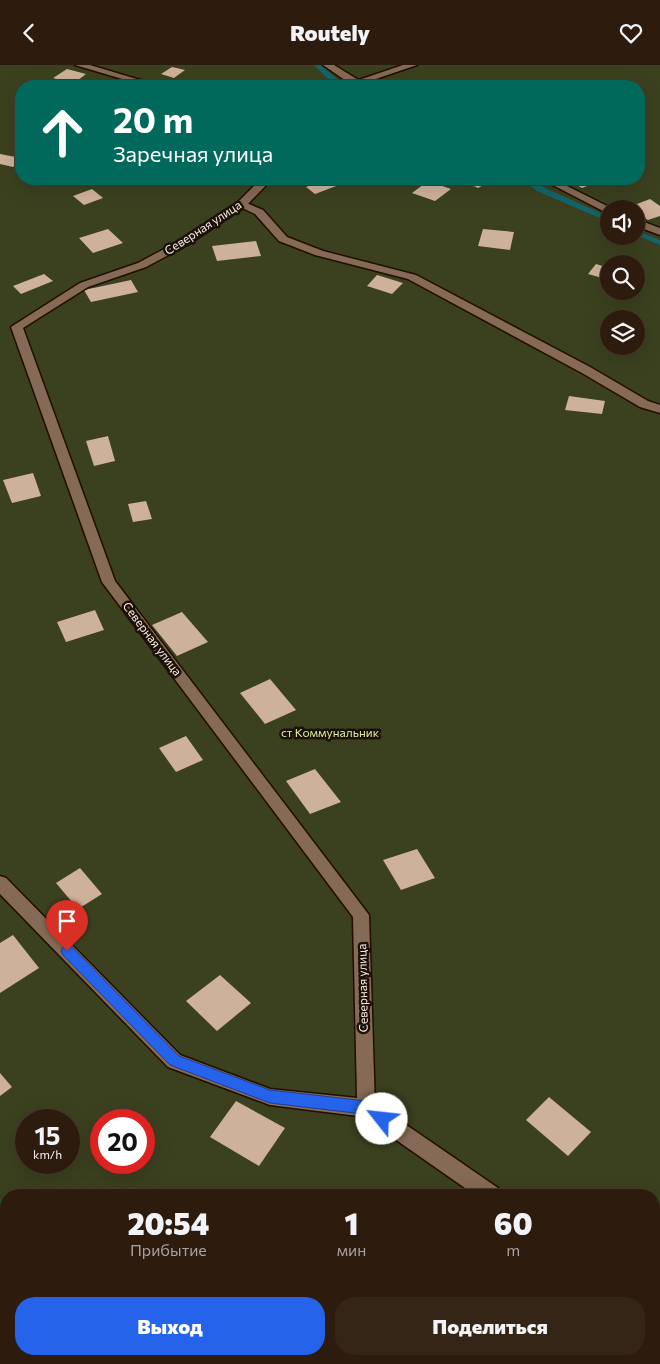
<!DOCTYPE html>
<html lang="ru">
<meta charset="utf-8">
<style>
body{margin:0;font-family:Commissioner,sans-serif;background:#352517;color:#f1f3f6;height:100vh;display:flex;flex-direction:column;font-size:19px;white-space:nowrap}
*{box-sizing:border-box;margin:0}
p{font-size:16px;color:#a7a19e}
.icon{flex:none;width:28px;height:28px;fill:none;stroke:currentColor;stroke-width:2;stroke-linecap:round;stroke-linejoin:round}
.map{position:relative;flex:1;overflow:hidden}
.sheet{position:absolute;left:0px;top:1124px;width:660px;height:176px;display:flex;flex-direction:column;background:#2d1c0e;border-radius:20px 20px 0 0;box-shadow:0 5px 20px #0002,0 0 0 1px #483a2e}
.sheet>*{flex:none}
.top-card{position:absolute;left:15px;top:15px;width:630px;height:105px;border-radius:20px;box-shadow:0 5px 20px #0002,0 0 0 1px #483a2e;background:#00695c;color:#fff;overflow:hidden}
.buttons{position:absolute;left:600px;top:135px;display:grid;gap:10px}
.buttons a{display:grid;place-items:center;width:45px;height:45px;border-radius:50%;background:#2d1c0e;box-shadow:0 5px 20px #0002,0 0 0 1px #483a2e;font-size:25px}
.speed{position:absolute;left:15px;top:1044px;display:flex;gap:10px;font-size:25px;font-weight:700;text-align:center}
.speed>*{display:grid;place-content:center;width:65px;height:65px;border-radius:50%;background:#2d1c0e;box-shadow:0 5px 20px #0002,0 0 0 1px #483a2e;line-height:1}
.speed small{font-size:12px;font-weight:400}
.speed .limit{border:8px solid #d22;background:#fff;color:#111}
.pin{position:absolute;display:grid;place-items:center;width:42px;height:42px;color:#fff;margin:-51px -21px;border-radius:50% 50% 50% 0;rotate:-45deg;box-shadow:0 0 5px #0007}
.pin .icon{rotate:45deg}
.me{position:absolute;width:55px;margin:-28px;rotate:299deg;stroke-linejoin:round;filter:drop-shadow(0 0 4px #0008)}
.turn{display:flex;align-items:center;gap:18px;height:105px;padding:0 15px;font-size:22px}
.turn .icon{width:65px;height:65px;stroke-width:2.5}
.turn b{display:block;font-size:35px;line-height:42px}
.eta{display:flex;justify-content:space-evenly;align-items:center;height:85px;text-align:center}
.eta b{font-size:30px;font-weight:800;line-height:35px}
.cta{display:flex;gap:10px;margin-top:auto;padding:10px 15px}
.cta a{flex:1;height:58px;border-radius:20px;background:#2563eb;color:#fff;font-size:20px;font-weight:800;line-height:58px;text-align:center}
.cta a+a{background:#352517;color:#f1f3f6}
header{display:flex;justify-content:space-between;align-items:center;height:65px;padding:0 15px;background:#2d1c0e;font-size:22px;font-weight:800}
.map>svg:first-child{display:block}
</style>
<header><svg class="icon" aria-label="back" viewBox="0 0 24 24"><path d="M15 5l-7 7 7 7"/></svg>Routely<svg class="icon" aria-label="heart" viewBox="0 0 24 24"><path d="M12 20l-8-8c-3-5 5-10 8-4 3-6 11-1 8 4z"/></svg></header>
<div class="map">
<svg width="660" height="1299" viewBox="0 0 660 1299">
<rect width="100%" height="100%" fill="#3c2512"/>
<path fill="#3b401f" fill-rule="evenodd" d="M0 0H660V1299H0ZM21 21H639V114H21ZM609 144H636V171H609ZM609 199H636V226H609ZM609 254H636V281H609ZM26 1055H69V1098H26ZM101 1055H144V1098H101ZM6 1130H654V1294H6Z"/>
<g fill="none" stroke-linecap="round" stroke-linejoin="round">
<g fill="#136569" fill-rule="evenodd">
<polygon points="314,0 321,0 345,21 335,21"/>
<polygon points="521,114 530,114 543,122 609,152 609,157 537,126"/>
<polygon points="636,165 660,175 660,180 636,170"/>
<polygon points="0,1135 6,1137 6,1151 0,1149"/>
<polygon points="0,1270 6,1273 6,1291 0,1288"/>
<polygon points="12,1294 32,1294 34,1299 14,1299"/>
<polygon points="330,1294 353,1294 355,1299 332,1299"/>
</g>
</g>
<g fill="#ceb19a">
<polygon points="172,2 185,5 174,13 161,9"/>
<polygon points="67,4 86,9 73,19 53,13"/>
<polygon points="0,89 21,93 21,94 13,102 0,99"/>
<polygon points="330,114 339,120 315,129 306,122"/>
<polygon points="472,114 489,114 493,115 478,123 465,117"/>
<polygon points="570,114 605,114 582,123 568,115"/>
<polygon points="428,116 451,124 435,136 412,128"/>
<polygon points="92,124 103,133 84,140 73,131"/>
<polygon points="650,134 660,141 660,151 648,155 636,147 636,144 629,142"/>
<polygon points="108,164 123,178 93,188 79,173"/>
<polygon points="483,164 514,167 510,185 478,181"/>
<polygon points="256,176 261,191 217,196 212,181"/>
<polygon points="596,199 609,203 609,215 588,209"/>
<polygon points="44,209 53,216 21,229 13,221"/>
<polygon points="377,210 403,218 392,229 367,221"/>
<polygon points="131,215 138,227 91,237 84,225"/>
<polygon points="569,331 605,336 602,349 565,345"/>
<polygon points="108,371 115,396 94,401 86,376"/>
<polygon points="33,408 41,431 12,438 3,415"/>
<polygon points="146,436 152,454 133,457 128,439"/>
<polygon points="95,545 104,565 66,577 57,557"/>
<polygon points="182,547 208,577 177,591 152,560"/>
<polygon points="270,614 296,645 265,659 240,628"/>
<polygon points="186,671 203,695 176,707 159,683"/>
<polygon points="315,704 341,737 310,749 286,716"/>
<polygon points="417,784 435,813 401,825 383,795"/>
<polygon points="80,803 102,829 78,844 56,818"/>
<polygon points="13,870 39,903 0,928 0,878"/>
<polygon points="220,910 251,938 217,966 186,936"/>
<polygon points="0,1008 12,1022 0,1031"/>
<polygon points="549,1032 591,1067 568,1091 526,1055"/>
<polygon points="236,1036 285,1063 259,1101 210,1072"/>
</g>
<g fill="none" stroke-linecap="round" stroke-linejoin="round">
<g stroke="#220d00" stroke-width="3">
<g id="service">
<polygon points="403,0 417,0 358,20 352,20 350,18"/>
<polygon points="242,136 263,145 287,172 323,186 416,210 590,302 648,336 660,340 660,348 640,342 582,308 408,214 315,190 279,176 255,149 238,141 237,139 238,137"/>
<polygon points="366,1034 373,1037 498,1123 501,1130 475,1130 359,1049 357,1043 359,1037"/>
<polygon points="654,1217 660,1219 660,1240 654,1238"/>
</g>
</g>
<g stroke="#220d00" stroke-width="3">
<g id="minor">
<polygon points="75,0 90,0 160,21 146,21"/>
<polygon points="323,0 334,0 368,21 352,20"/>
<polygon points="261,114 272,114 246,141 189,179 146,202 88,222 23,263 115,516 369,850 375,1043 373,1049 366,1052 270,1040 168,1002 0,829 0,811 6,813 180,990 270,1024 357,1033 353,852 102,517 11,262 80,218 138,198 181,175 238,137"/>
<polygon points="541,114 553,114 613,144 609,144 609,148 605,147"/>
<polygon points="636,154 660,163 660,170 636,161"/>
</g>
</g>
<use href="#service" fill="#856a55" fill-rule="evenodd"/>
<use href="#minor" fill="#856a55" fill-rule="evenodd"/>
</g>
<polygon fill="#2563eb" stroke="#184099" points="67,881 72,882 179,991 270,1025 366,1036 386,1049 389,1054 386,1058 382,1060 363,1049 270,1038 170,1000 63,890 61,886 63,882"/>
<g text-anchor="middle" stroke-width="5" stroke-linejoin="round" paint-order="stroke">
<g font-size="12" fill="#fdeee2" stroke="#1b1109">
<text transform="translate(203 163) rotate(-33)" y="4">Северная улица</text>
<text transform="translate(152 574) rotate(53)" y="4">Северная улица</text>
<text transform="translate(363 923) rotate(-91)" y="4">Северная улица</text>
</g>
<g font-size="12" fill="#deed9d" stroke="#1b1109">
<text x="330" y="672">ст Коммунальник</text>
</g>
</g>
</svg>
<div class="buttons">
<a><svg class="icon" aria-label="sound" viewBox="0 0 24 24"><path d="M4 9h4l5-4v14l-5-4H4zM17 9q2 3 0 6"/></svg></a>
<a><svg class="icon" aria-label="search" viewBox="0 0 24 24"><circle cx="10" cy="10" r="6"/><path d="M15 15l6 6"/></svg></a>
<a><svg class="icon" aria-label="layers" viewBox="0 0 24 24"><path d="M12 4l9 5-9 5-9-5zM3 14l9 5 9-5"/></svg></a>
</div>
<div class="speed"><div>15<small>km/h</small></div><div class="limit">20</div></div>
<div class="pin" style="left:67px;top:886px;background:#d93025"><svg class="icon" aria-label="arrive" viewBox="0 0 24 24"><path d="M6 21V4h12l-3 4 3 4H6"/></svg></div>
<svg class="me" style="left:382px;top:1054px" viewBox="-20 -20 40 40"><circle r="19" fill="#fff"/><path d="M0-13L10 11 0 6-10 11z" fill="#2563eb"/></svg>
<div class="top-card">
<div class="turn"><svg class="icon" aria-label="ahead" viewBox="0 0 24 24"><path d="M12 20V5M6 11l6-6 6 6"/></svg><div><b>20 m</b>Заречная улица</div></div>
</div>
<section class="sheet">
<div class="eta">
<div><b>20:54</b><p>Прибытие</p></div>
<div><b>1</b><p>мин</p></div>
<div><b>60</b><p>m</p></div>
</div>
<div class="cta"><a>Выход</a><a>Поделиться</a></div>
</section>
</div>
